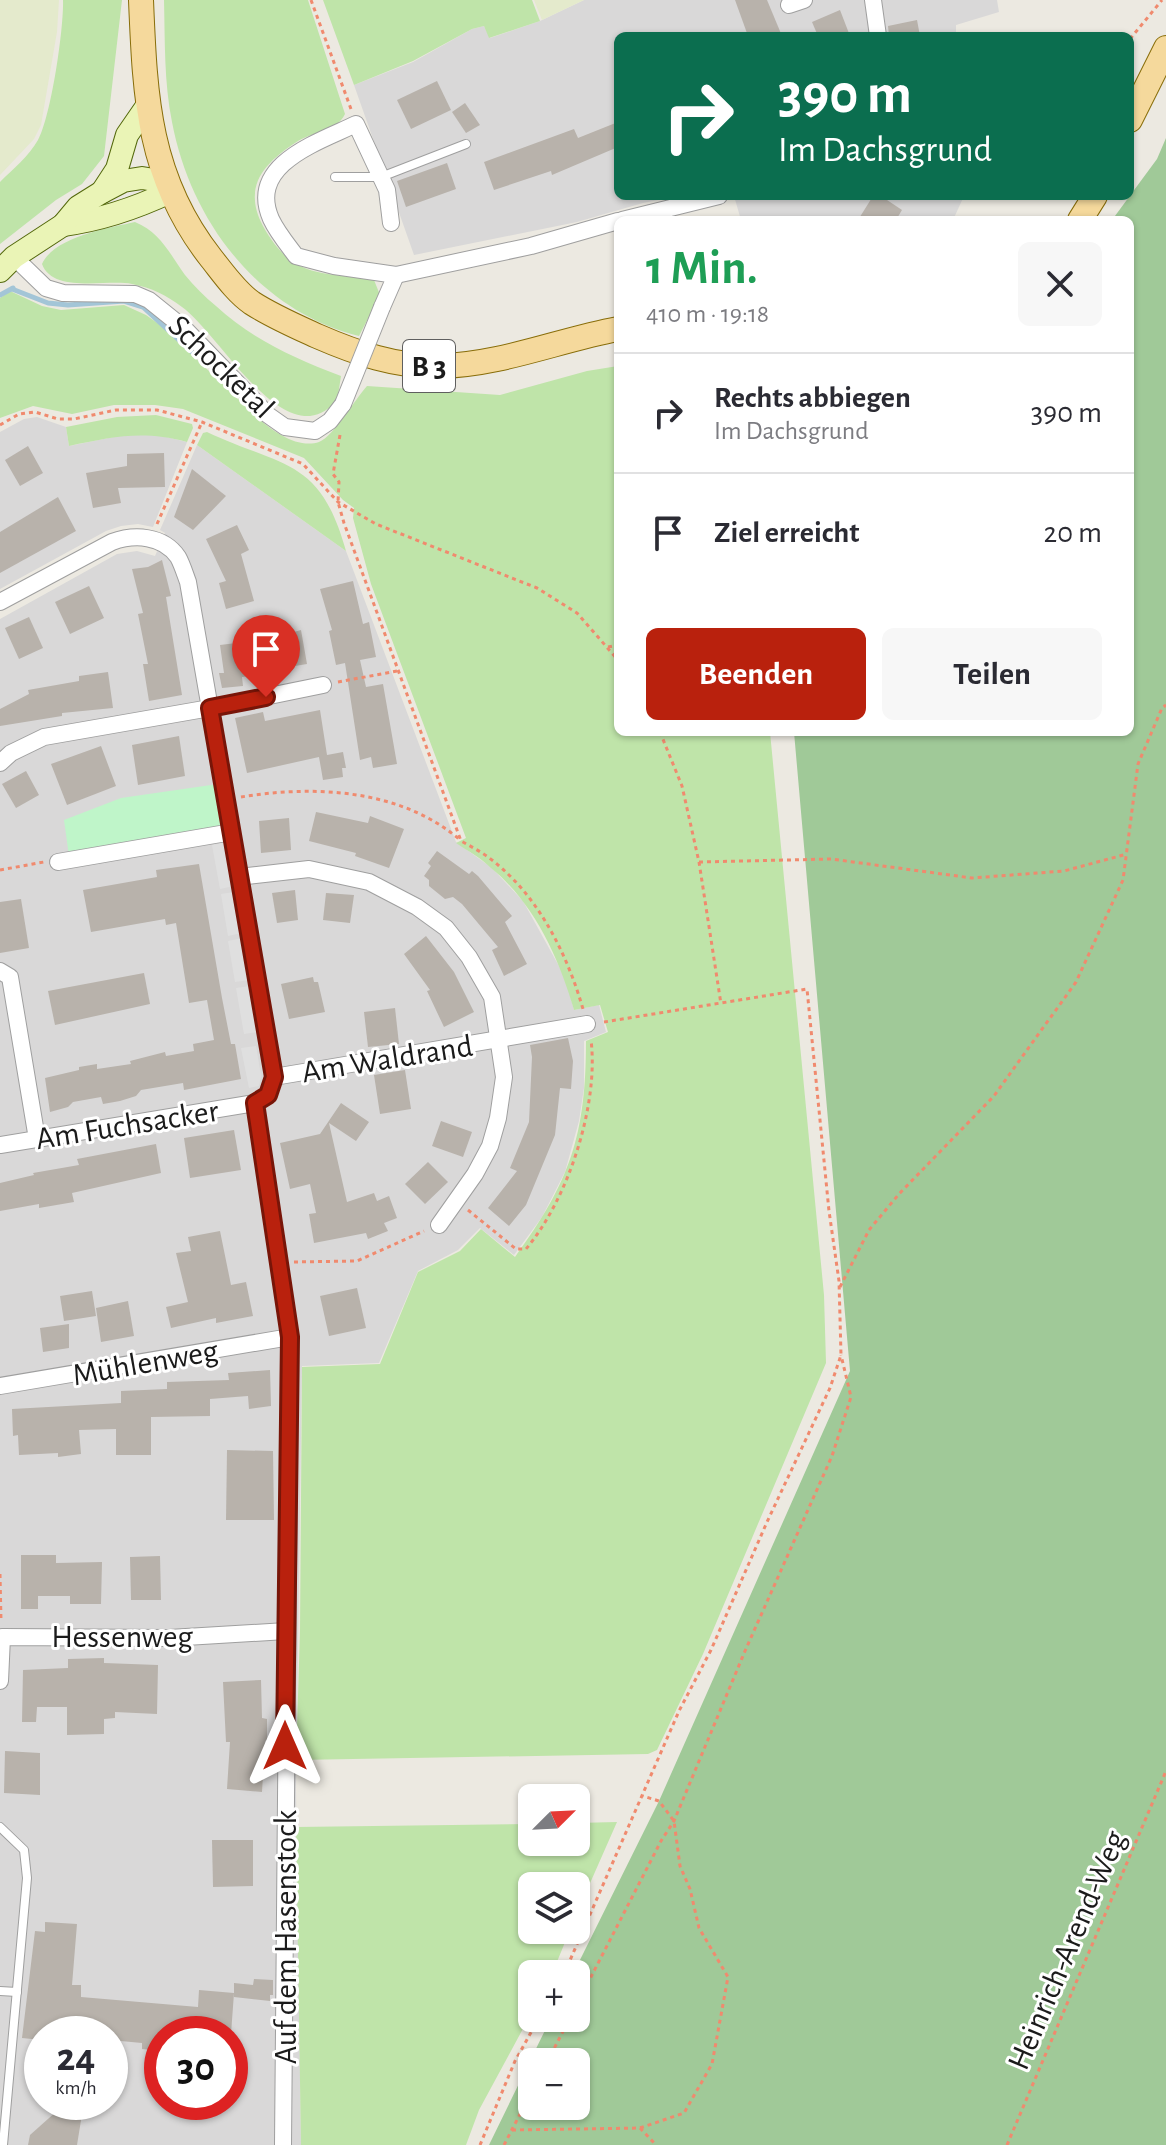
<!DOCTYPE html>
<html lang="de">
<meta charset="utf-8">
<style>
body{margin:0;font-family:"Alegreya Sans",sans-serif;background:#f7f7f7;color:#2b2b33;height:100vh;display:flex;flex-direction:column;font-size:30px;white-space:nowrap}
*{box-sizing:border-box;margin:0}
p{font-size:26px;color:#7c7c81}
.icon{flex:none;width:44px;height:44px;fill:none;stroke:currentColor;stroke-width:2;stroke-linecap:round;stroke-linejoin:round}
.map{position:relative;flex:1;overflow:hidden}
.side{position:absolute;left:614px;top:216px;width:520px;height:520px;display:flex;flex-direction:column;background:#fff;border-radius:12px;box-shadow:0 2px 6px #0004}
.side>*{flex:none}
.guide{position:absolute;left:614px;top:32px;width:520px;height:168px;border-radius:12px;box-shadow:0 2px 6px #0004;background:#0b6e4f;color:#fff;overflow:hidden}
.needle{width:52px;rotate:66deg}
.fabs{position:absolute;left:518px;top:1784px;display:grid;gap:16px}
.fabs a{display:grid;place-items:center;width:72px;height:72px;border-radius:12px;background:#fff;box-shadow:0 2px 6px #0004;font-size:40px}
.speed{position:absolute;left:24px;top:2016px;display:flex;gap:16px;font-size:40px;font-weight:700;text-align:center}
.speed>*{display:grid;place-content:center;width:104px;height:104px;border-radius:50%;background:#fff;box-shadow:0 2px 6px #0004;line-height:1}
.speed small{font-size:20px;font-weight:400}
.speed .limit{border:12px solid #d22;background:#fff;color:#111}
.pin{position:absolute;display:grid;place-items:center;width:68px;height:68px;color:#fff;margin:-82px -34px;border-radius:50% 50% 50% 0;rotate:-45deg;box-shadow:0 0 8px #0007}
.pin .icon{rotate:45deg}
.me{position:absolute;width:88px;margin:-44px;rotate:0deg;stroke-linejoin:round;filter:drop-shadow(0 0 6px #0008)}
.turn{display:flex;align-items:center;gap:28px;height:168px;padding:0 32px;font-size:36px}
.turn .icon{width:104px;height:104px;stroke-width:2.5}
.turn b{display:block;font-size:56px;line-height:68px}
.round{display:grid;place-items:center;flex:none;width:84px;height:84px;border-radius:12px;background:#f7f7f7}
.overview{display:flex;align-items:center;justify-content:space-between;height:136px;padding:0 32px}
h1{font-size:48px;font-weight:600;line-height:60px;color:#1e9e55}
.cta{display:flex;gap:16px;margin-top:auto;padding:16px 32px}
.cta a{flex:1;height:92px;border-radius:12px;background:#b9210d;color:#fff;font-size:32px;font-weight:600;line-height:92px;text-align:center}
.cta a+a{background:#f7f7f7;color:#2b2b33}
ul{padding:0;list-style:none}
li{display:flex;align-items:center;gap:24px;height:120px;padding:0 32px;border-top:2px solid #e1e1e2}
li div{flex:1}
li b{display:block;font-size:30px}
li em{font-style:normal}
.map>svg:first-child{display:block}
</style>
<div class="map">
<svg width="1166" height="2145" viewBox="0 0 1166 2145">
<rect width="100%" height="100%" fill="#ece9e1"/>
<g fill="#d9d8d8" fill-rule="evenodd">
<polygon points="584,0 997,0 999,12 956,25 956,36 618,36 618,196 679,196 643,203 577,222 414,255 354,85 413,62 472,29 484,26 490,38 540,21"/>
<polygon points="734,196 964,196 953,220 741,220"/>
<polygon points="37,417 66,427 69,446 123,435 159,435 187,442 153,527 138,524 121,526 106,531 0,589 0,432 24,419"/>
<path d="M197 445 346 551 456 842 492 868 523 901 565 977 574 1010 599 1005 606 1032 584 1041V1088L579 1121 565 1172 542 1217 514 1255 480 1228 458 1250 418 1271 379 1363 302 1366 296 1790 301 2145H0V619L117 554 137 551 155 556 165 533 160 530ZM42 2034H110V2102H42ZM162 2034H230V2102H162Z"/>
</g>
<g fill="#e4eacc">
<polygon points="0,0 59,0 57,32 41,125 34,139 0,175"/>
<polygon points="534,0 584,0 542,20"/>
</g>
<g fill="#bfe4a9">
<path d="M63 0H122L104 156 82 184 56 200 0 244V182C13 169 29 156 38 140 51 117 64 28 63 0Z"/>
<path d="M164 0H308L345 114C336 132 315 131 298 141 264 163 242 186 263 226 293 280 321 271 374 280L380 295 359 336C259 311 191 222 172 122 164 82 165 41 164 0Z"/>
<polygon points="323,0 532,0 540,21 489,38 484,26 472,29 413,61 354,85"/>
<path d="M135 222C160 232 170 254 185 275 194 286 205 297 216 306 253 340 294 358 341 376L337 402C329 408 321 415 310 416 264 419 216 332 182 307 166 295 152 288 132 284 107 279 53 294 42 264 54 237 108 228 135 222Z"/>
<path d="M10 291 42 306 61 310 124 305 146 315 163 327C187 350 211 373 235 396 250 410 265 427 283 436 293 442 308 446 319 442 334 436 355 399 367 386L500 395 587 371 618 366V732H770L824 1295 826 1363 703 1654 657 1750 648 1754 296 1760 300 1631 302 1367 380 1364 418 1272 460 1251 481 1229 515 1257C570 1182 586 1135 586 1041L608 1032 600 1005 574 1010C559 958 534 903 491 868 481 858 468 851 456 843L466 838 371 584 353 518 354 508 343 500 304 458 183 409 155 405H114L72 414 33 406 0 418V298Z"/>
<path d="M156 415 192 424 193 428 187 442C142 430 113 437 69 446L66 427 117 417Z"/>
<path d="M207 432C284 468 320 458 346 551L197 445 203 433Z"/>
<polygon points="617,1822 576,1915 576,1886 532,1886 532,1930 570,1930 552,1974 532,1974 532,2012 479,2110 466,2145 301,2145 296,1827 532,1824 532,1842 576,1842 576,1823"/>
</g>
<path fill="#a0c998" fill-rule="evenodd" d="M1166 138V2145H489L551 2018H576V1974H573L659 1801 850 1371 794 732H1130V220H1112L1157 159ZM576 2062V2106H532V2062Z"/>
<polygon fill="#bff5c9" points="218,784 227,828 69,856 64,820 121,798"/>
<g fill="#dfdfdf">
<polygon points="226,842 234,886 220,889 212,845"/>
<polygon points="234,892 242,933 228,936 221,894"/>
<polygon points="242,938 250,980 235,982 228,941"/>
<polygon points="250,986 258,1032 244,1034 236,988"/>
<polygon points="256,1046 261,1076 259,1086 249,1088 241,1048"/>
</g>
<g fill="none" stroke-linecap="round" stroke-linejoin="round">
<g stroke="#a3c5d7" stroke-width="5">
<polyline points="12,289 48,303 68,305 124,301 143,307 192,352"/>
<polyline points="0,295 13,288"/>
</g>
</g>
<g fill="#b8b2ab">
<polygon points="735,0 767,0 782,36 748,36"/>
<polygon points="840,10 850,36 818,36 812,22"/>
<polygon points="917,20 920,36 889,36 888,26"/>
<polygon points="437,81 451,110 411,129 397,100"/>
<polygon points="465,103 480,125 466,133 452,112"/>
<polygon points="618,122 618,147 552,175 551,171 494,190 484,162 574,129 578,138"/>
<polygon points="447,163 456,189 406,207 397,181"/>
<polygon points="873,196 881,196 902,210 896,220 858,220"/>
<polygon points="28,446 43,473 20,486 5,460"/>
<polygon points="164,453 165,487 118,488 121,503 93,508 86,473 127,466 127,454"/>
<polygon points="192,469 226,496 193,530 174,517"/>
<polygon points="58,497 76,531 0,573 0,532"/>
<polygon points="237,525 249,550 241,554 254,601 226,609 219,583 226,581 206,539"/>
<polygon points="162,560 171,596 166,597 182,695 149,701 143,664 148,664 138,614 143,613 132,569 148,567"/>
<polygon points="353,581 363,624 369,622 376,657 360,660 366,687 383,684 397,764 373,768 371,757 360,760 345,663 336,665 329,631 332,630 320,589"/>
<polygon points="89,586 104,618 70,634 55,602"/>
<polygon points="29,617 43,648 19,659 5,628"/>
<polygon points="301,630 307,664 258,672 258,675 242,677 243,686 222,688 219,673 224,673 220,645 268,639"/>
<polygon points="108,672 113,708 62,713 62,716 0,726 0,709 29,694 28,690 79,681 79,676"/>
<polygon points="320,710 327,755 343,752 346,768 342,768 343,777 323,780 319,757 247,773 235,718 263,712 265,721"/>
<polygon points="179,736 185,776 138,785 132,745"/>
<polygon points="101,746 116,786 67,805 51,764"/>
<polygon points="26,771 39,795 16,808 2,784"/>
<polygon points="316,812 368,823 370,816 404,829 389,868 355,856 356,853 309,841"/>
<polygon points="289,818 291,850 261,853 259,821"/>
<polygon points="437,851 469,874 472,871 478,876 512,916 505,922 527,964 504,976 492,950 498,947 462,904 453,897 445,899 429,886 429,880 424,876 431,866 428,863"/>
<polygon points="199,864 222,998 231,1044 235,1044 241,1079 184,1090 183,1083 141,1090 136,1096 120,1101 103,1104 101,1097 73,1102 68,1107 50,1112 45,1078 79,1070 79,1067 97,1064 97,1069 131,1064 130,1061 165,1052 166,1056 194,1051 193,1044 214,1040 207,1000 189,1003 176,923 166,925 165,919 91,932 83,890 157,877 156,870"/>
<polygon points="295,890 298,920 277,923 272,893"/>
<polygon points="326,893 354,895 350,923 323,920"/>
<polygon points="21,899 29,948 0,953 0,902"/>
<polygon points="426,936 454,972 474,1012 444,1027 427,991 430,990 404,954"/>
<polygon points="144,973 150,1004 55,1025 48,991"/>
<polygon points="313,977 314,982 318,982 325,1012 289,1019 281,984"/>
<polygon points="395,1008 399,1044 368,1047 364,1012"/>
<polygon points="568,1038 573,1061 571,1089 560,1088 555,1135 526,1205 509,1226 488,1208 517,1171 510,1168 529,1122 532,1057 530,1045"/>
<polygon points="405,1070 411,1109 380,1114 374,1075"/>
<polygon points="341,1103 369,1122 356,1141 329,1123 347,1202 374,1193 377,1201 389,1196 397,1218 384,1223 388,1231 368,1239 366,1233 314,1243 309,1214 316,1213 310,1184 290,1189 280,1143 320,1134"/>
<polygon points="441,1121 472,1132 463,1157 432,1146"/>
<polygon points="234,1130 241,1170 190,1178 184,1138"/>
<polygon points="156,1144 161,1173 72,1193 74,1202 39,1208 39,1204 0,1211 0,1183 34,1175 33,1173 79,1165 77,1159"/>
<polygon points="428,1162 448,1182 425,1204 405,1184"/>
<polygon points="220,1231 231,1285 246,1282 253,1316 216,1323 216,1318 171,1328 166,1307 188,1302 176,1253 191,1251 188,1237"/>
<polygon points="357,1288 366,1328 329,1336 320,1296"/>
<polygon points="92,1291 96,1316 64,1321 60,1296"/>
<polygon points="128,1301 134,1336 101,1342 96,1308"/>
<polygon points="69,1324 69,1348 43,1352 40,1328"/>
<polygon points="270,1370 271,1406 249,1409 248,1396 210,1399 210,1416 151,1417 151,1455 116,1455 116,1429 79,1430 81,1454 58,1457 58,1453 19,1455 18,1435 13,1436 12,1409 121,1403 121,1391 167,1389 167,1382 229,1380 228,1373"/>
<polygon points="227,1450 273,1451 274,1520 226,1520"/>
<polygon points="21,1555 56,1555 56,1563 102,1562 101,1604 70,1604 70,1596 38,1596 38,1609 21,1609"/>
<polygon points="160,1556 161,1600 131,1600 130,1557"/>
<polygon points="104,1658 104,1663 158,1665 157,1714 115,1712 115,1718 104,1719 104,1734 67,1735 67,1707 37,1707 36,1722 22,1722 23,1670 68,1668 68,1659"/>
<polygon points="261,1680 262,1718 267,1719 267,1740 265,1741 262,1792 227,1789 230,1742 226,1742 223,1682"/>
<polygon points="5,1751 40,1753 40,1795 4,1793"/>
<polygon points="212,1840 253,1840 253,1886 213,1887"/>
<polygon points="45,1922 77,1924 72,1985 81,1985 81,1997 198,2007 199,1990 234,1993 231,2034 162,2034 162,2051 142,2049 142,2043 110,2040 110,2034 42,2034 42,2040 22,2038 35,1931 45,1932"/>
<polygon points="254,1979 273,1980 273,1995 270,1995 270,2001 234,1997 234,1983 253,1985"/>
<polygon points="67,2102 84,2102 77,2145 28,2145 30,2135"/>
</g>
<g fill="none" stroke-linecap="round" stroke-linejoin="round">
<g stroke="#9f9f9f" stroke-width="10">
<g id="lane">
<polyline points="335,177 381,177 466,144"/>
<polyline points="0,1827 24,1850 27,1878 3,2145"/>
<polyline points="0,1991 17,1992"/>
</g>
</g>
<g stroke="#9f9f9f" stroke-width="18">
<g id="street">
<polyline points="873,0 878,36"/>
<polyline points="789,5 804,0"/>
<polyline points="622,220 719,196"/>
<polyline points="14,257 46,288 63,293 135,294 149,300 185,329 268,415 285,427 315,431 330,421 343,404"/>
<polyline points="396,275 531,246 618,221"/>
<path d="M382 307 396 275 334 266 296 256C287 244 277 232 271 219 247 164 319 142 356 124L387 190 391 223"/>
<path d="M0 602 112 542C134 534 163 535 178 557 182 564 185 574 188 582L274 1077 268 1095 255 1103 290 1337 283 2145"/>
<polyline points="0,763 11,753 44,737 210,708 323,685"/>
<polyline points="58,862 232,832"/>
<polyline points="239,877 309,869 369,882 417,907 446,928 469,957 492,997 504,1077 498,1118 490,1146 475,1174 439,1225"/>
<polyline points="0,971 10,977 37,1139"/>
<polyline points="274,1077 587,1024"/>
<polyline points="0,1145 255,1103"/>
<polyline points="0,1386 290,1337"/>
<polyline points="0,1681 2,1637 169,1638 286,1631"/>
</g>
</g>
<g stroke="#53680b" stroke-width="24">
<g id="secondary">
<polyline points="102,192 117,169 127,135 147,106"/>
<path d="M63 225C101 220 136 208 170 192"/>
<polyline points="0,271 14,257 63,225 78,207 102,192 123,181 142,178 166,182"/>
</g>
</g>
<g stroke="#886d09" stroke-width="26">
<g id="primary">
<path d="M141 0C145 97 148 178 211 258 223 273 236 292 252 303 272 316 295 326 317 336 356 353 396 367 440 366 500 365 559 340 618 329"/>
<polyline points="1130,120 1166,48"/>
<polyline points="1080,220 1095,196"/>
</g>
</g>
<g stroke="#f08a6e" stroke-width="3" stroke-dasharray="4 4" stroke-linecap="butt">
<polyline points="311,0 351,109"/>
<polyline points="1130,39 1162,0"/>
<polyline points="0,425 19,414 35,412 58,419 74,419 116,410 157,410 202,422 303,464 338,502 376,524 537,588 577,613 618,660"/>
<path d="M340 435 333 474 339 482 338 502 344 523 461 841C474 848 487 855 498 865 541 901 568 957 583 1009"/>
<polyline points="157,524 202,422"/>
<polyline points="608,647 618,645"/>
<polyline points="338,682 397,671"/>
<polyline points="660,732 682,786 699,862 721,1004"/>
<path d="M241 797C314 785 400 789 459 839"/>
<polyline points="699,862 831,859 972,878 1064,871 1127,854"/>
<polyline points="0,870 44,862"/>
<path d="M468 1210 516 1249H526C568 1199 599 1105 591 1040"/>
<polyline points="294,1262 357,1261 424,1231"/>
<polyline points="840,1287 869,1230 899,1194 994,1096 1076,982 1123,880 1138,764 1162,708 1166,705"/>
<polyline points="0,1574 1,1621"/>
<polyline points="564,1974 679,1711 711,1650 767,1522 830,1388 841,1355 839,1281 829,1211 807,989 604,1022"/>
<polyline points="576,2006 661,1841 674,1821 745,1651 832,1456 851,1397 841,1355"/>
<polyline points="547,2062 570,2018"/>
<polyline points="640,2128 684,2113 712,2064 728,1977 699,1928 690,1889 680,1866 674,1821 659,1801 643,1796"/>
<polyline points="512,2130 640,2128 656,2145"/>
<polyline points="480,2145 515,2061 539,2018"/>
<polyline points="504,2145 532,2091"/>
<polyline points="1007,2145 1166,1771"/>
</g>
<use href="#lane" stroke="#fff" stroke-width="8"/>
<use href="#street" stroke="#fff" stroke-width="16"/>
<use href="#secondary" stroke="#eaf4b6" stroke-width="22"/>
<use href="#primary" stroke="#f5d99c" stroke-width="24"/>
<g stroke="#9f9f9f" stroke-width="18" stroke-linecap="butt">
<polyline id="street-bridge" points="343,404 382,307"/>
</g>
<use href="#street-bridge" stroke="#fff" stroke-width="16"/>
</g>
<g fill="none" stroke-linecap="round" stroke-linejoin="round">
<g stroke="#781508" stroke-width="20">
<polyline id="route" points="266,697 210,708 274,1077 268,1095 255,1103 290,1337 285,1746"/>
</g>
<use href="#route" stroke="#b9210d" stroke-width="14"/>
</g>
<g text-anchor="middle" stroke-width="6" stroke-linejoin="round" paint-order="stroke">
<rect fill="#fff" stroke="#5f5f5f" stroke-width="2" x="403" y="340" width="52" height="52" rx="6"/>
<g font-size="30" font-weight="bold" fill="#1b1b1b">
<text x="429" y="376">B 3</text>
</g>
<g font-size="32" fill="#1b1b1b" stroke="#fff">
<text transform="translate(222 366) rotate(44)" y="11">Schocketal</text>
<text transform="translate(387 1058) rotate(-9)" y="11">Am Waldrand</text>
<text transform="translate(127 1124) rotate(-9)" y="11">Am Fuchsacker</text>
<text transform="translate(145 1362) rotate(-10)" y="11">Mühlenweg</text>
<text x="122" y="1647">Hessenweg</text>
<text transform="translate(285 1937) rotate(-90)" y="11">Auf dem Hasenstock</text>
<text transform="translate(1066 1950) rotate(-67)" y="11">Heinrich-Arend-Weg</text>
</g>
</g>
</svg>
<div class="fabs">
<a><svg class="needle" viewBox="-14 -14 28 28"><path d="M0-13l5 13h-10z" fill="#e53935"/><path d="M0 13l5-13h-10z" fill="#7c7c81"/></svg></a>
<a><svg class="icon" aria-label="layers" viewBox="0 0 24 24"><path d="M12 4l9 5-9 5-9-5zM3 14l9 5 9-5"/></svg></a>
<a>+</a>
<a>−</a>
</div>
<div class="speed"><div>24<small>km/h</small></div><div class="limit">30</div></div>
<div class="pin" style="left:266px;top:697px;background:#d93025"><svg class="icon" aria-label="arrive" viewBox="0 0 24 24"><path d="M6 21V4h12l-3 4 3 4H6"/></svg></div>
<svg class="me" style="left:285px;top:1746px" viewBox="-20 -20 40 40"><path d="M0-17L14 15 0 8-14 15z" fill="#b9210d" stroke="#fff" stroke-width="4"/></svg>
<div class="guide">
<div class="turn"><svg class="icon" aria-label="right" viewBox="0 0 24 24"><path d="M7 20v-9h11M14 6l5 5-5 5"/></svg><div><b>390 m</b>Im Dachsgrund</div></div>
</div>
<section class="side">
<div class="overview"><div><h1>1 Min.</h1><p>410 m · 19:18</p></div><a class="round"><svg class="icon" aria-label="close" viewBox="0 0 24 24"><path d="M6 6l12 12M18 6L6 18"/></svg></a></div>
<ul>
<li><svg class="icon" aria-label="right" viewBox="0 0 24 24"><path d="M7 20v-9h11M14 6l5 5-5 5"/></svg><div><b>Rechts abbiegen</b><p>Im Dachsgrund</p></div><em>390 m</em></li>
<li><svg class="icon" aria-label="arrive" viewBox="0 0 24 24"><path d="M6 21V4h12l-3 4 3 4H6"/></svg><div><b>Ziel erreicht</b></div><em>20 m</em></li>
</ul>
<div class="cta"><a>Beenden</a><a>Teilen</a></div>
</section>
</div>
